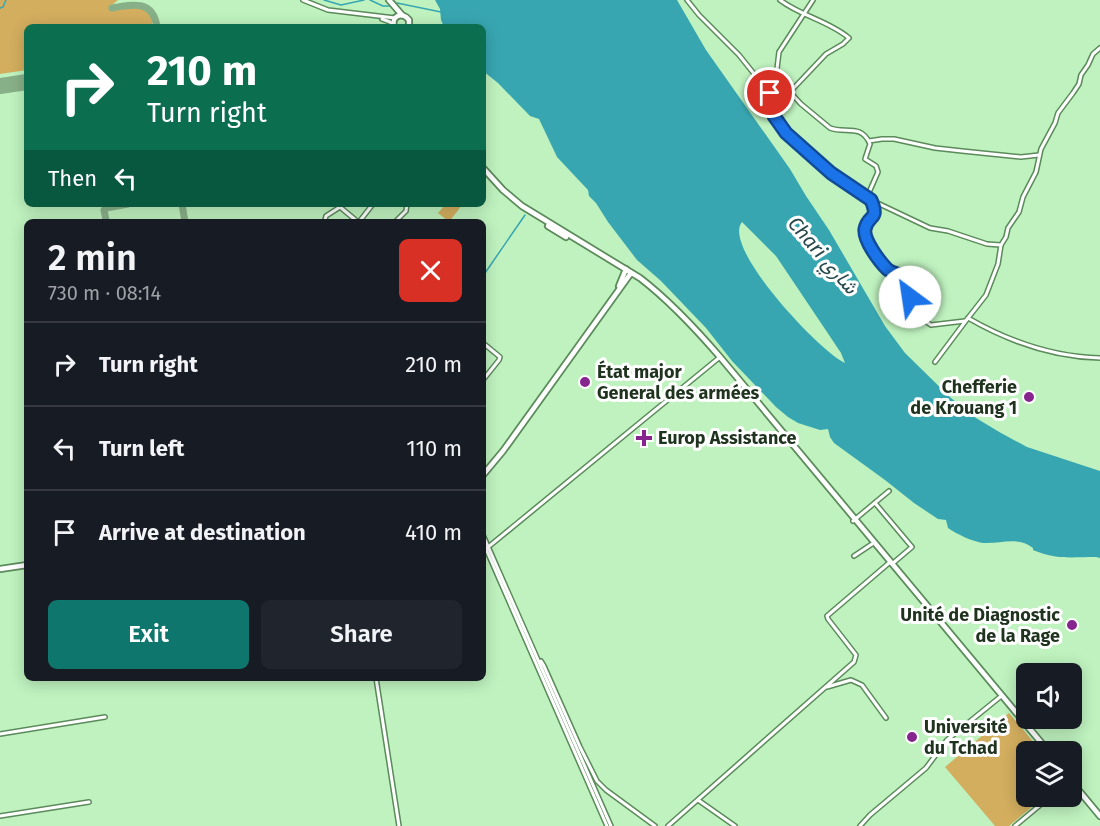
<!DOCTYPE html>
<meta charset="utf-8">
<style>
body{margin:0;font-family:"Fira Sans",Vazirmatn,sans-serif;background:#20242c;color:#f1f3f6;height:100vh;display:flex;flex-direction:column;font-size:22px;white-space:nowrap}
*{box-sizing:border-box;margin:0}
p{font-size:20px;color:#9ea1a6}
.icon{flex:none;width:33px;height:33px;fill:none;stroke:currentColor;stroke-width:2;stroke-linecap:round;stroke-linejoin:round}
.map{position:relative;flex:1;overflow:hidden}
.sheet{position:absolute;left:24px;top:219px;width:462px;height:462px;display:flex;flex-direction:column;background:#171b24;border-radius:9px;box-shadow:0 3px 15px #0003}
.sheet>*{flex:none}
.banner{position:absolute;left:24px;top:24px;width:462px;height:183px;border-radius:9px;box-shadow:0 3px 15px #0003;background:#0b6e4f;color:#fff;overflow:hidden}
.buttons{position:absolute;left:1016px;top:663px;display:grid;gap:12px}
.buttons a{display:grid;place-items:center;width:66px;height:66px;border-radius:9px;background:#171b24;box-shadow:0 3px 15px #0003;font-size:30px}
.pin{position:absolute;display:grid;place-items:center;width:51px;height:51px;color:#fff;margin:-26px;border:3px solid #fff;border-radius:50%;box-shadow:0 2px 6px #0007}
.me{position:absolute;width:66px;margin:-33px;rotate:329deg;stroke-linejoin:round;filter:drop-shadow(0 0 4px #0008)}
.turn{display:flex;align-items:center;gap:21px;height:126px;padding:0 24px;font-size:27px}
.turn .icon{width:78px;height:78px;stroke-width:2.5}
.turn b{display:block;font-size:42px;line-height:51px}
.then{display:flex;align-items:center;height:57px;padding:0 24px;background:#0003;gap:12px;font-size:22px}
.round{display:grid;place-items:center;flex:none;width:63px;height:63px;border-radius:9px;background:#20242c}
.headline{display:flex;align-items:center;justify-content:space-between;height:102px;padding:0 24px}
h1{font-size:36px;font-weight:600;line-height:45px}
.button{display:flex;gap:12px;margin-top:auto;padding:12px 24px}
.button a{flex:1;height:69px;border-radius:9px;background:#0f766e;color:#fff;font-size:24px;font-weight:600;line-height:69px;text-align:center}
.button a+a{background:#20242c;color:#f1f3f6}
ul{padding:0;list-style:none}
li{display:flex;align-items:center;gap:18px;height:84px;padding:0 24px;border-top:2px solid #363941}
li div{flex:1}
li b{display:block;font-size:22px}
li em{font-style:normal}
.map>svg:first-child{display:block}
</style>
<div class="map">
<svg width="1100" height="826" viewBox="0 0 1100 826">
<rect width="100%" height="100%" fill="#bff2bf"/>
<g fill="#d3ae5f">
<path d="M0 0H118L112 5V10C128 8 157 0 152 27H27V70L0 74Z"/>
<polygon points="446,204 462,205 449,222 438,213"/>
<polygon points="1009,713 1041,751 1026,752 1026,796 1044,797 1009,826 995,826 945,767"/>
</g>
<path fill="#38a6b1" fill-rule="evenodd" d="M435 0H677L706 50 790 169 806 196 829 230 885 326 905 353 951 398 976 418 1001 433 1027 447 1100 471V558L1096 557C1071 557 1056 560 1033 550V548C1018 536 1001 544 983 543 974 542 956 534 948 528L946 520 938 519 914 503 885 480 834 443 830 437 828 429 820 430 798 423 788 417 776 407 732 361 706 328 661 281 637 260 608 222 596 203 589 196 588 190 557 157 539 119 530 116 498 83 483 71V27H444L441 20 440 9ZM742 222 776 256 827 332 841 353 845 363C820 352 721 247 742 222Z"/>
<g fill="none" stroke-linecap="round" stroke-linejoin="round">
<g stroke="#38a6b1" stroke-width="1.5">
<polyline points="324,0 341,5 364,0"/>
<polyline points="370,0 383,6 391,6"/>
<polyline points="397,3 441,12"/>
<polyline points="0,8 3,7 6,0"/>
<polyline points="483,276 525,215"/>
</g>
<g stroke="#88b088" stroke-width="7">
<path d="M112 8C134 4 153 0 157 27"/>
<polyline points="182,204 185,222"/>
<polyline points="106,220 104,210 106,208 128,204"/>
</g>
<polyline stroke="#88b088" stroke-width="16" points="0,86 27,82"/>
<g stroke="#5b8a5b" stroke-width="6">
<g id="minor">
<polyline points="303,0 328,10 395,18"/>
<polyline points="687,0 699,15 739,55 767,90 769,93 774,116 778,124 794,140 839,178 871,200 930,228 948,231 987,244 1001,245"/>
<path d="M780 0C801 16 829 21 849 38L843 44 826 54 790 92"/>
<polyline points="382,19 390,22 394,26"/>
<path d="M776 77 801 104 830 128C845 134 861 123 870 144L865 159 876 166 878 172 867 197"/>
<polyline points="765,87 776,77 779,52 813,0"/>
<polyline points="869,141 882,139 894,139 935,148 962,151 1021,157 1039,155"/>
<polyline points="872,200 874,207 875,214 865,229 865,238 875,254 888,270 902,276 911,286 910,311 931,325 965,321"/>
<polyline points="341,204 340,207 358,222"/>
<polyline points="326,222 325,220 326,216 340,207"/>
<polyline points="359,222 373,204"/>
<polyline points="395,222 406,211 407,204"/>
<polyline points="968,318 986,295 998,264 1001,245 1006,237 1008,228 1019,212 1023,197 1036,172 1041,149 1055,123 1058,113 1073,93 1079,84 1081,75 1088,65 1093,54 1100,48"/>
<polyline points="483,343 500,357 499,360 483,380"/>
<path d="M935 362 968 318C1008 341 1054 357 1100 358"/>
<polyline points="875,503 912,547 892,564"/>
<polyline points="853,521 889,491"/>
<polyline points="483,535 611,826"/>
<polyline points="483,542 607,826"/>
<polyline points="487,548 720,357"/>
<polyline points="854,556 872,544"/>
<polyline points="541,661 544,666 580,747 597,781 606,790 655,826"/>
<polyline points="376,678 399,826"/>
<polyline points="827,687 851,680 862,685 886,718"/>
<polyline points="0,734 105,717"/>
<polyline points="698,800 735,826"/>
<polyline points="0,816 89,802"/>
<polyline points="668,826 854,662 856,655 828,619 827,616 889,563"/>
<polyline points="860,826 870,815 926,768 947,740 1000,697"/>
<polyline points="1015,826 1051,796"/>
</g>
</g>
<g stroke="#5b8a5b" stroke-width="8">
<g id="major">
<polyline points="389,0 402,15"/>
<path d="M394 27C391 16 402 11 409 20V27"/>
<path d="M483 168 503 190 522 206 640 278C670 301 695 328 720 357L1049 752"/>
<polyline points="548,226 566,237"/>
<polyline points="619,286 626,269"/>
<polyline points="483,475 503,451 631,273"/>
<polyline points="0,569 27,565"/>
<polyline points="1071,781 1100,816"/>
</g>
</g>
<use href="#minor" stroke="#fff" stroke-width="3"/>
<use href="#major" stroke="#fff" stroke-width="4.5"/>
</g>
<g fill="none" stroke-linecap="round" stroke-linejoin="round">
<g stroke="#114b97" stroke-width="15">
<path id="route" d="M770 93 774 116 786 133 831 173 871 200C880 221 868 214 865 229 863 240 880 262 887 269 891 273 896 273 900 275 904 278 907 282 911 285L910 297"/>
</g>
<use href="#route" stroke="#1a73e8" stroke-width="10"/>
</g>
<g fill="#86258e" stroke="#fff" stroke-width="2">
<circle cx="585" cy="382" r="6"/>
<circle cx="1029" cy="397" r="6"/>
<path d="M641 429h6v6h6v6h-6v6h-6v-6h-6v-6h6z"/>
<circle cx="1072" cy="625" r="6"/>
<circle cx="912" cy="737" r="6"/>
</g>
<g text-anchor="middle" stroke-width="6" stroke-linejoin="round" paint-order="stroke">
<g font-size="18" font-weight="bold" fill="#1f331f" stroke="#fff" text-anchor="start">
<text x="597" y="378">État major<tspan x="597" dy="21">General des armées</tspan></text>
<text x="1017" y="393" text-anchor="end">Chefferie<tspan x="1017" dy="21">de Krouang 1</tspan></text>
<text x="658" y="444">Europ Assistance</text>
<text x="1060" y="621" text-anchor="end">Unité de Diagnostic<tspan x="1060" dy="21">de la Rage</tspan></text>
<text x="924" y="733">Université<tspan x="924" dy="21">du Tchad</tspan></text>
</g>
<g font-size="20" font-style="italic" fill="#28494c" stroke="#fff">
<text transform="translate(823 255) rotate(49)" y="7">Chari شاري</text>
</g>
</g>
</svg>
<div class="buttons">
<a><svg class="icon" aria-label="sound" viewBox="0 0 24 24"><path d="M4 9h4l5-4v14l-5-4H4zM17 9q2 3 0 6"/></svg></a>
<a><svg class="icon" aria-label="layers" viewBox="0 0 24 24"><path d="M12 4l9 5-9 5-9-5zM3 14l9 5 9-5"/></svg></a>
</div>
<div class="pin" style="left:770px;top:93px;background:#d93025"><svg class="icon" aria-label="arrive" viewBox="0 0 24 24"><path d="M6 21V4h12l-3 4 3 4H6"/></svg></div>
<svg class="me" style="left:910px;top:297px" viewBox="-20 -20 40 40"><circle r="19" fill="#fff"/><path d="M0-13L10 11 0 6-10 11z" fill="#1a73e8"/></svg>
<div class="banner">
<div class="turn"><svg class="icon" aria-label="right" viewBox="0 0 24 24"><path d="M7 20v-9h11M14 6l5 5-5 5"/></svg><div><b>210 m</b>Turn right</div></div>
<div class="then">Then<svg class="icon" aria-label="left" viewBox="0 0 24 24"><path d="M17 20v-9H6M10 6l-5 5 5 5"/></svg></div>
</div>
<section class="sheet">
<div class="headline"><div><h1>2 min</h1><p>730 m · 08:14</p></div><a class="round" style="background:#d93025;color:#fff"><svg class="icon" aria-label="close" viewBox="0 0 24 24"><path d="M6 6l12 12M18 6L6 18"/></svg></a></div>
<ul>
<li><svg class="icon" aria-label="right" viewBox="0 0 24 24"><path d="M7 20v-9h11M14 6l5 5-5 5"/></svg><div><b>Turn right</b></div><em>210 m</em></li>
<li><svg class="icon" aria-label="left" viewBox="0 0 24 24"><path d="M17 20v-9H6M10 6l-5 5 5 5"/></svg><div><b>Turn left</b></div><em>110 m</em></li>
<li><svg class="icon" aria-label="arrive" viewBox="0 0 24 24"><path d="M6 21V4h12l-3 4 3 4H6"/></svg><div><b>Arrive at destination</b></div><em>410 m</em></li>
</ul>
<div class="button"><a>Exit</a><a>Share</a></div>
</section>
</div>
